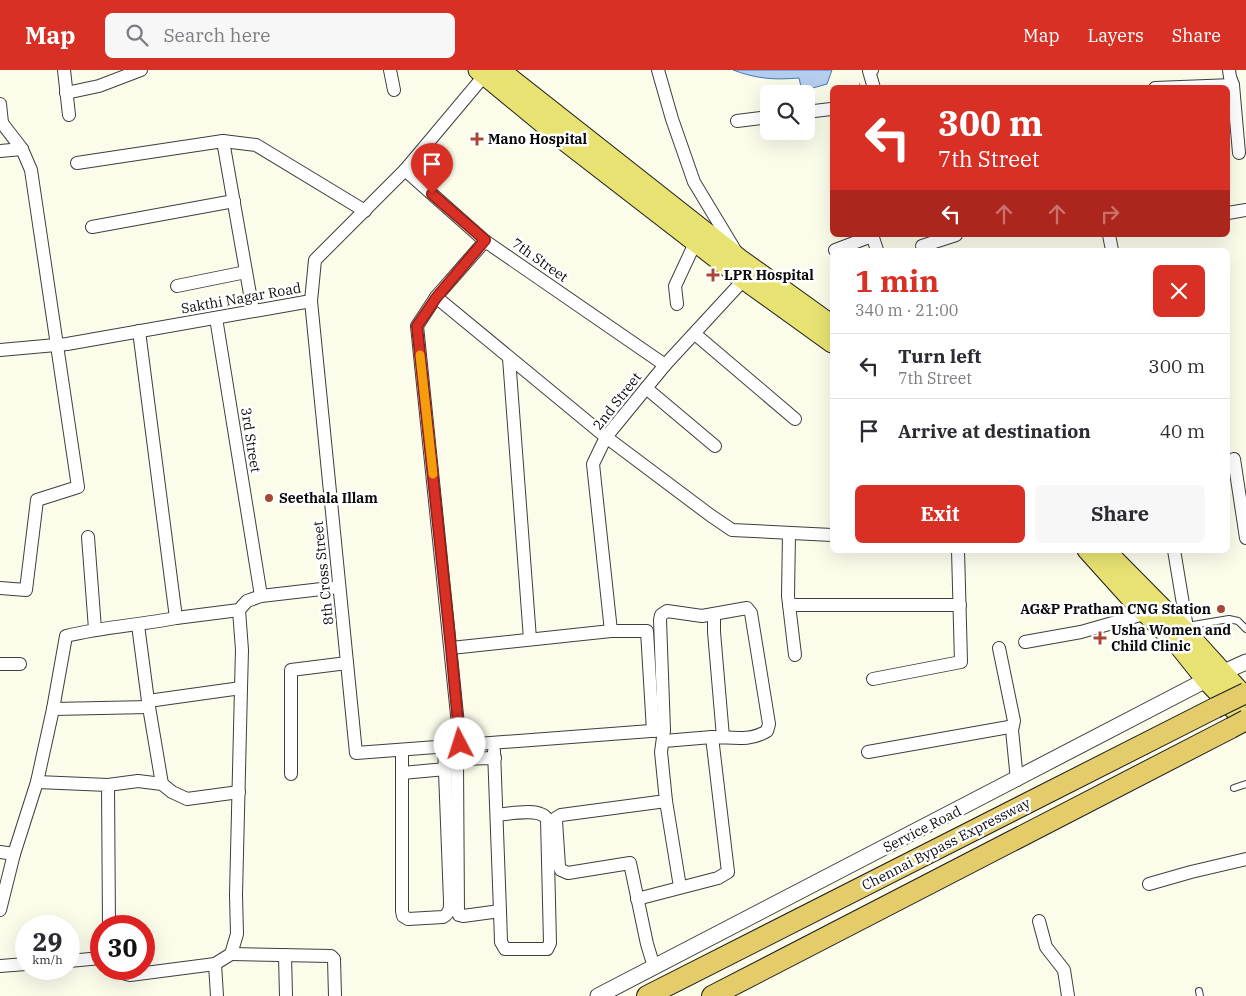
<!DOCTYPE html>
<meta charset="utf-8">
<style>
body{margin:0;font-family:"IBM Plex Serif",serif;background:#f7f7f7;color:#2b2b33;height:100vh;display:flex;flex-direction:column;font-size:19px;white-space:nowrap}
*{box-sizing:border-box;margin:0}
p{font-size:16px;color:#7c7c81}
.icon{flex:none;width:28px;height:28px;fill:none;stroke:currentColor;stroke-width:2;stroke-linecap:round;stroke-linejoin:round}
.map{position:relative;flex:1;overflow:hidden}
.drawer{position:absolute;left:830px;top:178px;width:400px;height:305px;display:flex;flex-direction:column;background:#fff;border-radius:8px;box-shadow:0 5px 20px #0002}
.drawer>*{flex:none}
.hud{position:absolute;left:830px;top:15px;width:400px;height:152px;border-radius:8px;box-shadow:0 5px 20px #0002;background:#d93025;color:#fff;overflow:hidden}
.fabs{position:absolute;left:760px;top:15px;display:grid;gap:10px}
.fabs a{display:grid;place-items:center;width:55px;height:55px;border-radius:8px;background:#fff;box-shadow:0 5px 20px #0002;font-size:25px}
.speed{position:absolute;left:15px;top:845px;display:flex;gap:10px;font-size:25px;font-weight:700;text-align:center}
.speed>*{display:grid;place-content:center;width:65px;height:65px;border-radius:50%;background:#fff;box-shadow:0 5px 20px #0002;line-height:1}
.speed small{font-size:12px;font-weight:400}
.speed .limit{border:8px solid #d22;background:#fff;color:#111}
.pin{position:absolute;display:grid;place-items:center;width:42px;height:42px;color:#fff;margin:-51px -21px;border-radius:50% 50% 50% 0;rotate:-45deg;box-shadow:0 0 5px #0007}
.pin .icon{rotate:45deg}
.me{position:absolute;width:55px;margin:-28px;rotate:355deg;stroke-linejoin:round;filter:drop-shadow(0 0 4px #0008)}
.turn{display:flex;align-items:center;gap:18px;height:105px;padding:0 25px;font-size:22px}
.turn .icon{width:65px;height:65px;stroke-width:2.5}
.turn b{display:block;font-size:35px;line-height:42px}
.lanes{display:flex;align-items:center;height:48px;padding:0 25px;background:#0003;justify-content:center;gap:25px;direction:ltr}
.lanes .off{opacity:.35}
.round{display:grid;place-items:center;flex:none;width:52px;height:52px;border-radius:8px;background:#f7f7f7}
.headline{display:flex;align-items:center;justify-content:space-between;height:85px;padding:0 25px}
h1{font-size:30px;font-weight:800;line-height:38px;color:#d93025}
.cta{display:flex;gap:10px;margin-top:auto;padding:10px 25px}
.cta a{flex:1;height:58px;border-radius:8px;background:#d93025;color:#fff;font-size:20px;font-weight:800;line-height:58px;text-align:center}
.cta a+a{background:#f7f7f7;color:#2b2b33}
ul{padding:0;list-style:none}
li{display:flex;align-items:center;gap:15px;height:65px;padding:0 25px;border-top:1px solid #e1e1e2}
li div{flex:1}
li b{display:block;font-size:19px}
li em{font-style:normal}
header{display:flex;align-items:center;gap:30px;box-sizing:border-box;height:70px;padding:0 25px;background:#d93025;color:#fff}
header strong{font-size:24px}
nav{display:flex;gap:28px;margin-inline-start:auto;font-size:18px}
.search{width:350px;height:45px;background:#f7f7f7;display:flex;align-items:center;gap:12px;box-sizing:border-box;padding:0 18px;border-radius:8px;color:#7c7c81;font-size:19px}
.map>svg:first-child{display:block}
</style>
<header>
<strong>Map</strong>
<div class="search"><svg class="icon" aria-label="search" viewBox="0 0 24 24"><circle cx="10" cy="10" r="6"/><path d="M15 15l6 6"/></svg>Search here</div>
<nav><a>Map</a><a>Layers</a><a>Share</a></nav>
</header>
<div class="map">
<svg width="1246" height="926" viewBox="0 0 1246 926">
<rect width="100%" height="100%" fill="#fcfceb"/>
<path fill="#b6ceed" stroke="#4775bb" d="M733 0H832L827 14 802 21 799 8C774 10 757 9 733 0Z"/>
<g fill="none" stroke-linecap="round" stroke-linejoin="round">
<g stroke="#3e3e3e" stroke-width="8">
<g id="service">
<polyline points="1187,556 1229,549 1238,551 1246,559"/>
<polyline points="1234,718 1246,714"/>
<polyline points="1199,921 1200,926"/>
</g>
</g>
<g stroke="#3e3e3e" stroke-width="14">
<g id="minor">
<polyline points="64,0 69,45"/>
<polyline points="390,0 394,20"/>
<polyline points="489,0 405,100 315,190 311,231 356,683 664,660 661,682 666,731 561,745 556,748 556,751 559,796 561,800 568,803 630,793 647,874 654,897"/>
<polyline points="658,0 672,49 694,112 735,180"/>
<polyline points="872,0 869,1 874,18"/>
<polyline points="1229,0 1230,7 1233,15 1239,83"/>
<polyline points="1155,18 1233,15"/>
<polyline points="66,23 99,16 141,0"/>
<polyline points="0,34 2,53"/>
<polyline points="806,42 831,39"/>
<polyline points="737,51 769,47"/>
<polyline points="0,53 2,53 22,79 31,100 78,417 37,430 26,520 0,518"/>
<polyline points="223,71 256,75 365,141"/>
<polyline points="0,81 22,79"/>
<polyline points="77,93 223,71 253,241"/>
<polyline points="405,100 485,171 665,295"/>
<polyline points="1228,143 1246,140"/>
<polyline points="92,157 234,131"/>
<polyline points="872,165 877,180"/>
<polyline points="1109,165 1112,180"/>
<polyline points="922,176 956,165"/>
<polyline points="835,180 872,166"/>
<polyline points="177,216 246,202"/>
<polyline points="436,227 606,367 710,445 732,460 832,465"/>
<polyline points="677,234 675,216 695,173"/>
<polyline points="216,248 261,526"/>
<polyline points="139,261 176,548 239,540 247,531 261,526 339,517"/>
<polyline points="695,264 795,349"/>
<polyline points="0,280 67,274 311,231"/>
<polyline points="509,288 530,569"/>
<polyline points="646,318 715,376"/>
<polyline points="1234,389 1246,468"/>
<polyline points="789,463 788,526 795,585"/>
<polyline points="88,467 95,559"/>
<polyline points="1174,480 1188,564"/>
<polyline points="789,535 960,535"/>
<polyline points="714,544 714,562 723,667"/>
<polyline points="138,555 148,631"/>
<polyline points="611,561 593,394 606,367 665,295 749,204"/>
<polyline points="1025,572 1081,562 1151,542"/>
<polyline points="451,578 611,561 647,561 653,661"/>
<polyline points="999,578 1014,651 1012,660"/>
<polyline points="0,594 20,594"/>
<polyline points="873,609 961,592 958,480"/>
<path d="M53 639 66 566C102 557 140 555 176 548"/>
<polyline points="664,671 712,667"/>
<polyline points="460,674 417,256 436,227 485,171"/>
<path d="M402 680V841L403 846 408 849 443 847C450 843 450 838 450 831L444 676"/>
<polyline points="494,681 500,841"/>
<polyline points="868,682 1009,657 1012,660 1017,710"/>
<path d="M495 688C484 689 465 686 457 694L458 842 459 845 463 846 500 841 501 872 505 879H547L550 873 547 749C540 737 509 744 497 745"/>
<polyline points="402,703 446,699"/>
<polyline points="291,704 291,600 347,593"/>
<polyline points="37,712 108,715 109,856"/>
<polyline points="162,714 148,631 241,618"/>
<polyline points="108,715 138,711 162,714 172,722 187,729 239,722"/>
<polyline points="666,731 680,817"/>
<polyline points="0,782 14,784 0,840"/>
<polyline points="14,784 37,712 53,639 149,637"/>
<polyline points="1149,814 1191,802 1246,789"/>
<path d="M637 829 718 808 728 802 712 667C732 667 749 672 767 661L769 654 751 543 747 538 702 546 667 541 661 545 660 550 664 660"/>
<polyline points="1039,851 1046,877 1064,900 1068,926"/>
<polyline points="231,884 331,886 334,889 335,926"/>
<polyline points="285,885 286,926"/>
<polyline points="69,891 101,888"/>
<polyline points="215,894 217,926"/>
<polyline points="0,896 26,894"/>
<polyline points="111,899 111,900 130,905 215,894 231,884 237,864 236,825 241,618 242,580 239,540"/>
</g>
</g>
<g stroke="#3e3e3e" stroke-width="17">
<polyline id="tertiary" points="598,926 1206,610 1246,592"/>
</g>
<g stroke="#1c1c1c" stroke-width="21">
<g id="primary">
<polyline points="478,0 558,66 743,209 832,273"/>
<polyline points="500,0 740,189 832,255"/>
<polyline points="1087,480 1133,531 1178,575 1206,610 1246,652"/>
<polyline points="1105,480 1188,564 1246,628"/>
</g>
</g>
<g stroke="#1c1c1c" stroke-width="22">
<g id="trunk">
<polyline points="647,926 1215,638"/>
<polyline points="712,926 1231,658"/>
</g>
</g>
<polyline stroke="#2d2d2d" stroke-width="2" stroke-dasharray="5 2.5" stroke-linecap="butt" points="853,18 860,14"/>
<use href="#service" stroke="#fff" stroke-width="6"/>
<use href="#minor" stroke="#fff" stroke-width="12"/>
<use href="#tertiary" stroke="#fff" stroke-width="15"/>
<use href="#primary" stroke="#e7e271" stroke-width="19"/>
<use href="#trunk" stroke="#e4cc6a" stroke-width="20"/>
<g stroke="#1c1c1c" stroke-width="22" stroke-linecap="butt">
<g id="trunk-bridge">
<polyline points="1215,638 1246,623"/>
<polyline points="1231,658 1246,650"/>
</g>
</g>
<use href="#trunk-bridge" stroke="#e4cc6a" stroke-width="20"/>
</g>
<g fill="none" stroke-linecap="round" stroke-linejoin="round">
<g stroke="#8d1f18" stroke-width="12">
<polyline id="route" points="432,124 485,170 436,228 417,256 451,578 460,674"/>
</g>
<use href="#route" stroke="#d93025" stroke-width="9"/>
<polyline stroke="#f59e0b" stroke-width="9" points="420,285 433,404"/>
</g>
<g fill="#a84735" stroke="#fff" stroke-width="2">
<path d="M474.5 61.5h5v5h5v5h-5v5h-5v-5h-5v-5h5z"/>
<path d="M710.5 197.5h5v5h5v5h-5v5h-5v-5h-5v-5h5z"/>
<circle cx="269" cy="428" r="5"/>
<circle cx="1221" cy="539" r="5"/>
<path d="M1097.5 560.5h5v5h5v5h-5v5h-5v-5h-5v-5h5z"/>
</g>
<g text-anchor="middle" stroke-width="5" stroke-linejoin="round" paint-order="stroke">
<g font-size="14" font-weight="bold" fill="#0b0b0b" stroke="#fff" text-anchor="start">
<text x="488" y="74">Mano Hospital</text>
<text x="724" y="210">LPR Hospital</text>
<text x="279" y="433">Seethala Illam</text>
<text x="1211" y="544" text-anchor="end">AG&amp;P Pratham CNG Station</text>
<text x="1111" y="565">Usha Women and<tspan x="1111" dy="16">Child Clinic</tspan></text>
</g>
<g font-size="14" fill="#0b0b0b" stroke="#fff">
<text transform="translate(540 190) rotate(35)" y="5">7th Street</text>
<text transform="translate(241 228) rotate(-10)" y="5">Sakthi Nagar Road</text>
<text transform="translate(617 331) rotate(-52)" y="5">2nd Street</text>
<text transform="translate(251 370) rotate(81)" y="5">3rd Street</text>
<text transform="translate(323 503) rotate(-96)" y="5">8th Cross Street</text>
<text transform="translate(922 759) rotate(-27)" y="5">Service Road</text>
<text transform="translate(946 774) rotate(-27)" y="5">Chennai Bypass Expressway</text>
</g>
</g>
</svg>
<div class="fabs">
<a><svg class="icon" aria-label="search" viewBox="0 0 24 24"><circle cx="10" cy="10" r="6"/><path d="M15 15l6 6"/></svg></a>
</div>
<div class="speed"><div>29<small>km/h</small></div><div class="limit">30</div></div>
<div class="pin" style="left:432px;top:124px;background:#d93025"><svg class="icon" aria-label="arrive" viewBox="0 0 24 24"><path d="M6 21V4h12l-3 4 3 4H6"/></svg></div>
<svg class="me" style="left:460px;top:674px" viewBox="-20 -20 40 40"><circle r="19" fill="#fff"/><path d="M0-13L10 11 0 6-10 11z" fill="#d93025"/></svg>
<div class="hud">
<div class="turn"><svg class="icon" aria-label="left" viewBox="0 0 24 24"><path d="M17 20v-9H6M10 6l-5 5 5 5"/></svg><div><b>300 m</b>7th Street</div></div>
<div class="lanes"><svg class="icon" aria-label="left" viewBox="0 0 24 24"><path d="M17 20v-9H6M10 6l-5 5 5 5"/></svg><svg class="icon off" aria-label="ahead" viewBox="0 0 24 24"><path d="M12 20V5M6 11l6-6 6 6"/></svg><svg class="icon off" aria-label="ahead" viewBox="0 0 24 24"><path d="M12 20V5M6 11l6-6 6 6"/></svg><svg class="icon off" aria-label="right" viewBox="0 0 24 24"><path d="M7 20v-9h11M14 6l5 5-5 5"/></svg></div>
</div>
<section class="drawer">
<div class="headline"><div><h1>1 min</h1><p>340 m · 21:00</p></div><a class="round" style="background:#d93025;color:#fff"><svg class="icon" aria-label="close" viewBox="0 0 24 24"><path d="M6 6l12 12M18 6L6 18"/></svg></a></div>
<ul>
<li><svg class="icon" aria-label="left" viewBox="0 0 24 24"><path d="M17 20v-9H6M10 6l-5 5 5 5"/></svg><div><b>Turn left</b><p>7th Street</p></div><em>300 m</em></li>
<li><svg class="icon" aria-label="arrive" viewBox="0 0 24 24"><path d="M6 21V4h12l-3 4 3 4H6"/></svg><div><b>Arrive at destination</b></div><em>40 m</em></li>
</ul>
<div class="cta"><a>Exit</a><a>Share</a></div>
</section>
</div>
